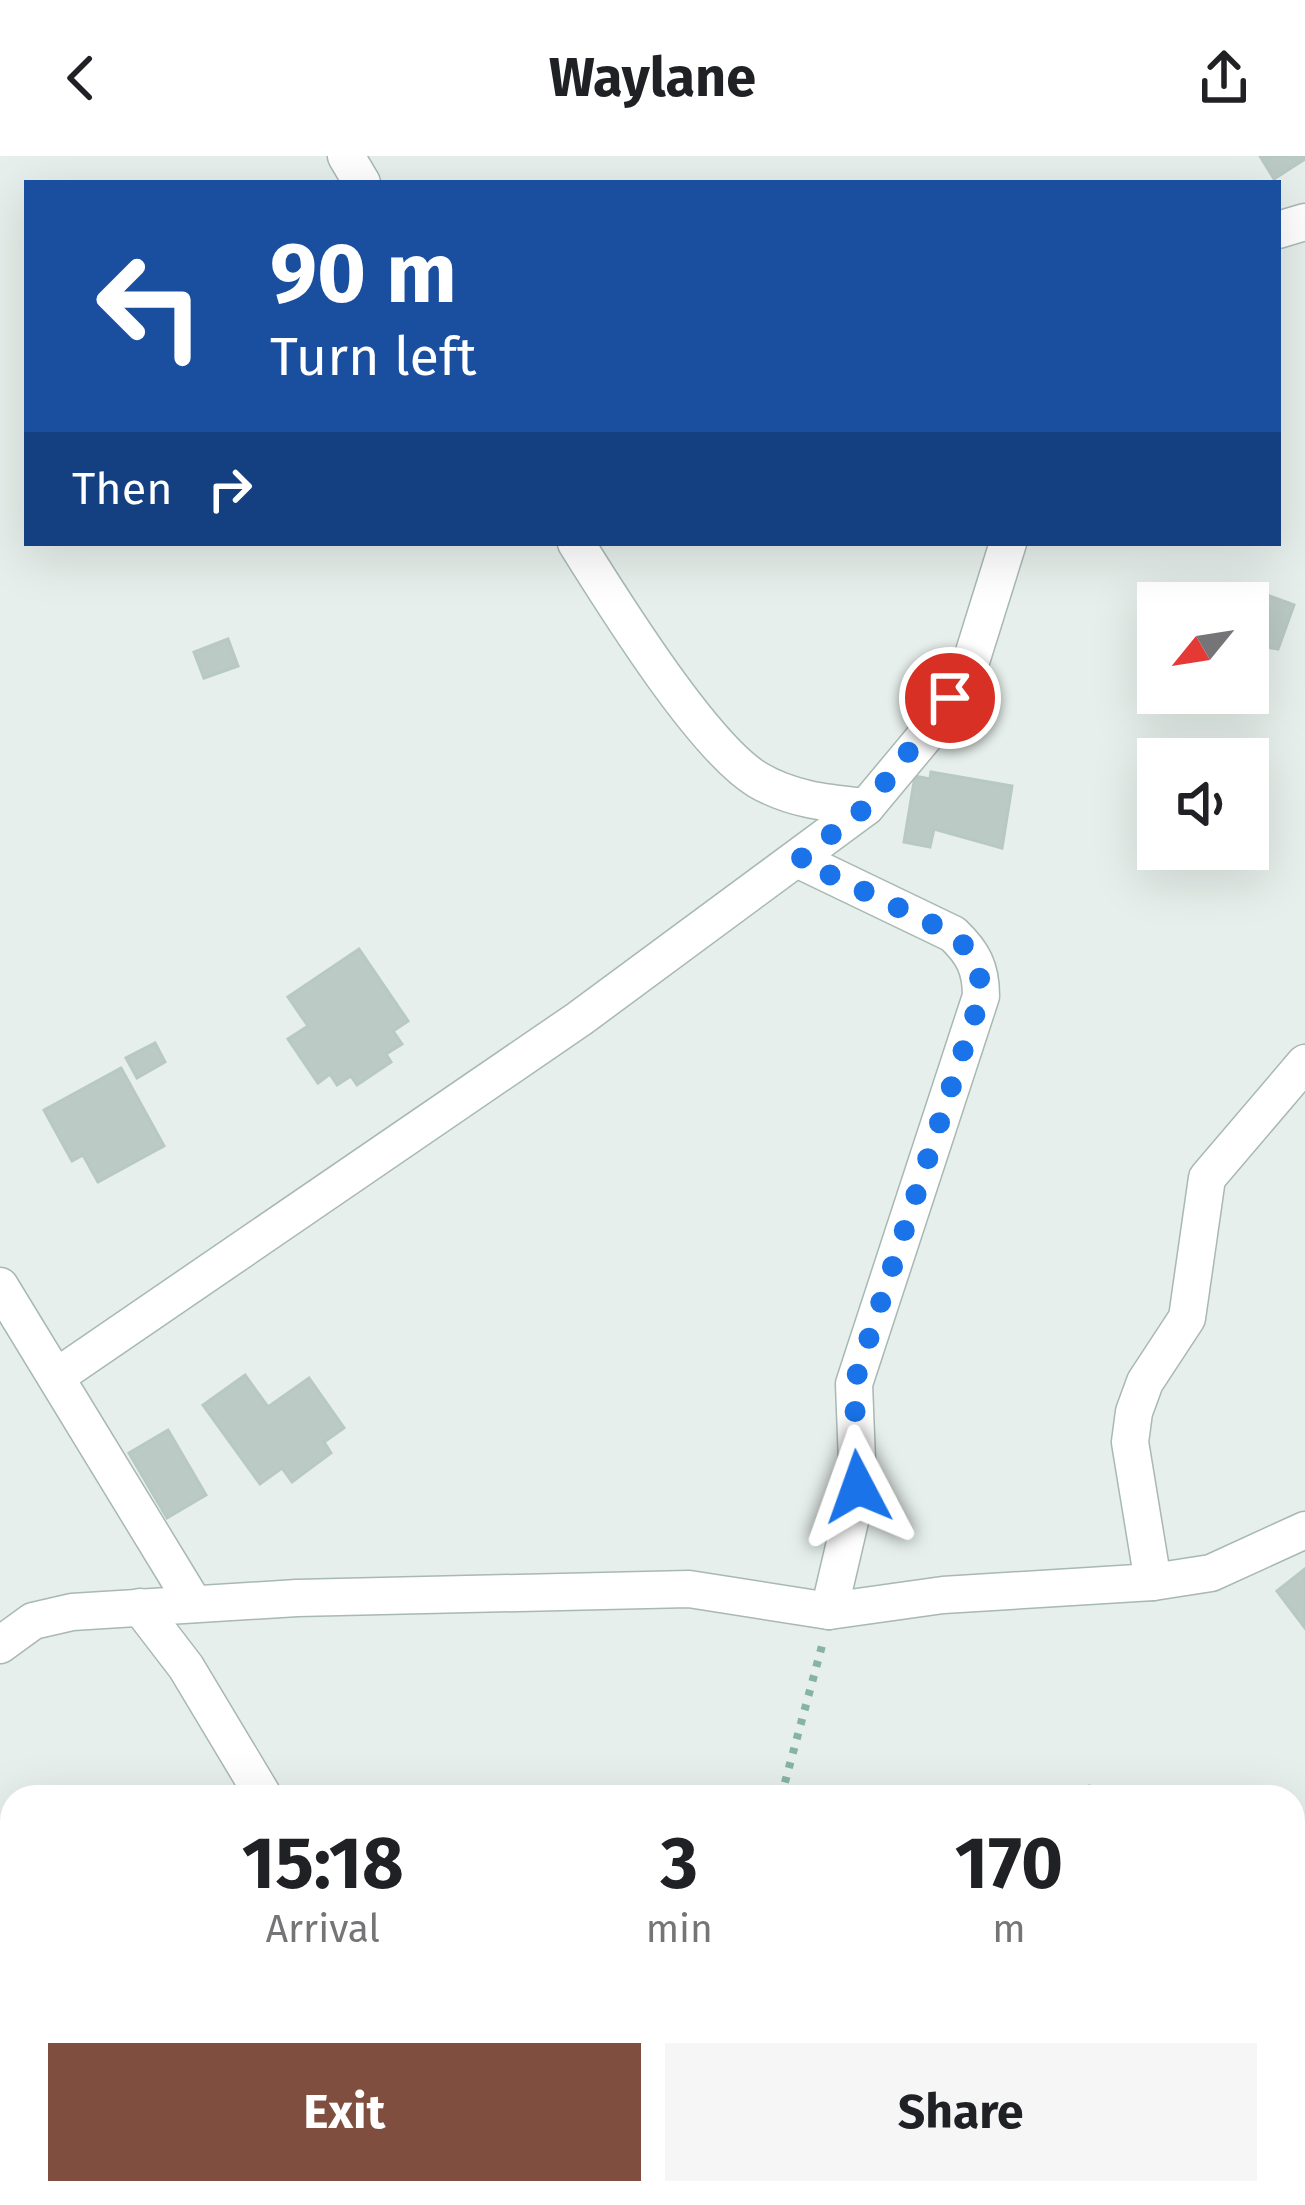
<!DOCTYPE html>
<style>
body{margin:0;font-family:"Fira Sans",sans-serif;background:#f6f6f6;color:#202124;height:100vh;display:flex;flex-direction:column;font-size:45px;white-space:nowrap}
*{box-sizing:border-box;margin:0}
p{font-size:39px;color:#757577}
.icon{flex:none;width:66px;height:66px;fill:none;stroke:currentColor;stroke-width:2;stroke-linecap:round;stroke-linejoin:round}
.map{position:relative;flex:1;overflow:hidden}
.drawer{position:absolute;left:0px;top:1629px;width:1305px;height:420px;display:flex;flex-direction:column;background:#fff;border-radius:36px 36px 0 0;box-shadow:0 12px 48px #0002}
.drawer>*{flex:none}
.hud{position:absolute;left:24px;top:24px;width:1257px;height:366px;border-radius:0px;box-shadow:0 12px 48px #0002;background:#1a4fa0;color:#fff;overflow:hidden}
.needle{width:78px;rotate:240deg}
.tools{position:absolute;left:1137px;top:426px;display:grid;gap:24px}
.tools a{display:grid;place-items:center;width:132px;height:132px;border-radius:0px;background:#fff;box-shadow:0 12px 48px #0002;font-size:60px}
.pin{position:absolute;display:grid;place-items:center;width:102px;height:102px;color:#fff;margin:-51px;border:6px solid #fff;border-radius:50%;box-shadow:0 3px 12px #0007}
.me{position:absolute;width:132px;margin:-66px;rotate:356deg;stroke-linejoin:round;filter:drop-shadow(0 0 9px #0008)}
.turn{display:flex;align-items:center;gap:42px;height:252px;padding:0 48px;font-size:54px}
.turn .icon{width:156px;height:156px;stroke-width:2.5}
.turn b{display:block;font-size:84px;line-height:102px}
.then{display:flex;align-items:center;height:114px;padding:0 48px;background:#0003;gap:24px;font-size:45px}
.eta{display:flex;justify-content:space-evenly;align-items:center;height:204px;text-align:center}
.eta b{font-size:72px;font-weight:700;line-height:84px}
.cta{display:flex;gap:24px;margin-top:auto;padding:24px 48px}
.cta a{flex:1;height:138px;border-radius:0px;background:#7f4e3f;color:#fff;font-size:48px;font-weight:700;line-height:138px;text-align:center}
.cta a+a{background:#f6f6f6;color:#202124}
header{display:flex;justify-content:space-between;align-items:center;height:156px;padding:0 48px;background:#fff;font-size:54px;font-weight:700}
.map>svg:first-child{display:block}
</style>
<header><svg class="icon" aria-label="back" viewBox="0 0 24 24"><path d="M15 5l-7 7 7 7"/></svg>Waylane<svg class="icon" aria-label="share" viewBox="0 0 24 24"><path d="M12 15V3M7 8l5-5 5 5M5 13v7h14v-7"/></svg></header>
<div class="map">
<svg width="1305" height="2049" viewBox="0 0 1305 2049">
<rect width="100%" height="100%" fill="#e6efeb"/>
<g fill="#bbcac4" stroke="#b8c9c2" stroke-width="3">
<polygon points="1260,0 1305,0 1305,3 1274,23"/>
<polygon points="1253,434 1294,449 1278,493 1248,488"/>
<polygon points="228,483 238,510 204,522 194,496"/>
<polygon points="931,616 1012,630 1002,692 934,673 930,691 904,686 915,620 930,623"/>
<polygon points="359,793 408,865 393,875 402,888 386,898 391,906 357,929 351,920 337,929 330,918 318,927 288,883 308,870 288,841"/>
<polygon points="155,887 165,906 137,922 126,902"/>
<polygon points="121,912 164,990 98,1026 83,999 72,1005 44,954"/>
<polygon points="245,1219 268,1251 309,1222 344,1272 324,1286 331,1297 292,1326 282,1312 260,1328 203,1249"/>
<polygon points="168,1274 206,1339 167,1362 129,1297"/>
<polygon points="1305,1413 1305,1472 1277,1435"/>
<polygon points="1089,1630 1094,1641 1063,1641"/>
<polygon points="12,1747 12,1868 8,1871 0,1859 0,1755"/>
<polygon points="1293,1797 1305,1813 1305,1858 1293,1842"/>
<polygon points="78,2037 164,2037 149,2049 113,2049 107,2042 87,2049"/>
<polygon points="242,2037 277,2037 283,2049 248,2049"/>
<polygon points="369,2037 410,2037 390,2049 377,2049"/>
<polygon points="874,2037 911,2037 915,2044 867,2049 863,2043"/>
<polygon points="1171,2037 1184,2037 1191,2049 1150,2049"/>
</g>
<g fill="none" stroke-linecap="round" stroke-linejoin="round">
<g stroke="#a8b8b2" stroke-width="39">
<g id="street">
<polyline points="346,0 362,27"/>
<polyline points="1278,74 1305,66"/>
<path d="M576 387C613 446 702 590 758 624 792 644 828 647 866 651"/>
<path d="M799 704 953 778C973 797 981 812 981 840L854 1228 858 1331 829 1455"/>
<polyline points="0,1130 194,1448"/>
<polyline points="56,1221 579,863 866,651 931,573 969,512 1008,387"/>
<polyline points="1153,1426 1130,1286 1134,1256 1145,1226 1187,1162 1207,1022 1305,907"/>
<polyline points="140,1451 186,1511 264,1641"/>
<polyline points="0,1489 33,1465 72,1456 297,1442 689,1433 829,1455 943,1439 1153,1426 1211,1417 1305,1374"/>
<polyline points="491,2037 498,2049"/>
<polyline points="1229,2037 1235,2049"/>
</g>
</g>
<g stroke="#86b3a5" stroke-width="8" stroke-dasharray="6 9" stroke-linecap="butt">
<polyline points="781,1641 823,1486"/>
<polyline points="807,2037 813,2049"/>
</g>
<use href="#street" stroke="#fff" stroke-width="36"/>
</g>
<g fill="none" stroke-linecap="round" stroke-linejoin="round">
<path stroke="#1a73e8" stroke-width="21" stroke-dasharray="0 37.8" d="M858 1331 854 1228 981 840C981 812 973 797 953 778L799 704 866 651 950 542"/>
</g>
</svg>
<div class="tools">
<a><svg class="needle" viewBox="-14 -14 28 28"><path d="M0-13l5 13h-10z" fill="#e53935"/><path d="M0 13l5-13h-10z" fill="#757577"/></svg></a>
<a><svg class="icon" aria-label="sound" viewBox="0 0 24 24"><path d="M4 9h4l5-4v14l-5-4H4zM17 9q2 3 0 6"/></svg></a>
</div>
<div class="pin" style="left:950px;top:542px;background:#d93025"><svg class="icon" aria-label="arrive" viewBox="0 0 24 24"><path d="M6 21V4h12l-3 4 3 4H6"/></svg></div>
<svg class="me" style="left:858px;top:1331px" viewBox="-20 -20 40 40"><path d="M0-17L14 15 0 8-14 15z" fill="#1a73e8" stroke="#fff" stroke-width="4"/></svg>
<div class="hud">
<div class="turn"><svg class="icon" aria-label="left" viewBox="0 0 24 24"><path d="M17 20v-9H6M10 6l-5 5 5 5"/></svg><div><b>90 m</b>Turn left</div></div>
<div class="then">Then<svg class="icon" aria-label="right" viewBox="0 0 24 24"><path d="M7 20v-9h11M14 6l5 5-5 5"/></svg></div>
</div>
<section class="drawer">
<div class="eta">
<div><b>15:18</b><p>Arrival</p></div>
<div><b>3</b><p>min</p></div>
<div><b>170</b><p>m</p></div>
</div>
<div class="cta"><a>Exit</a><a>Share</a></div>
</section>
</div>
